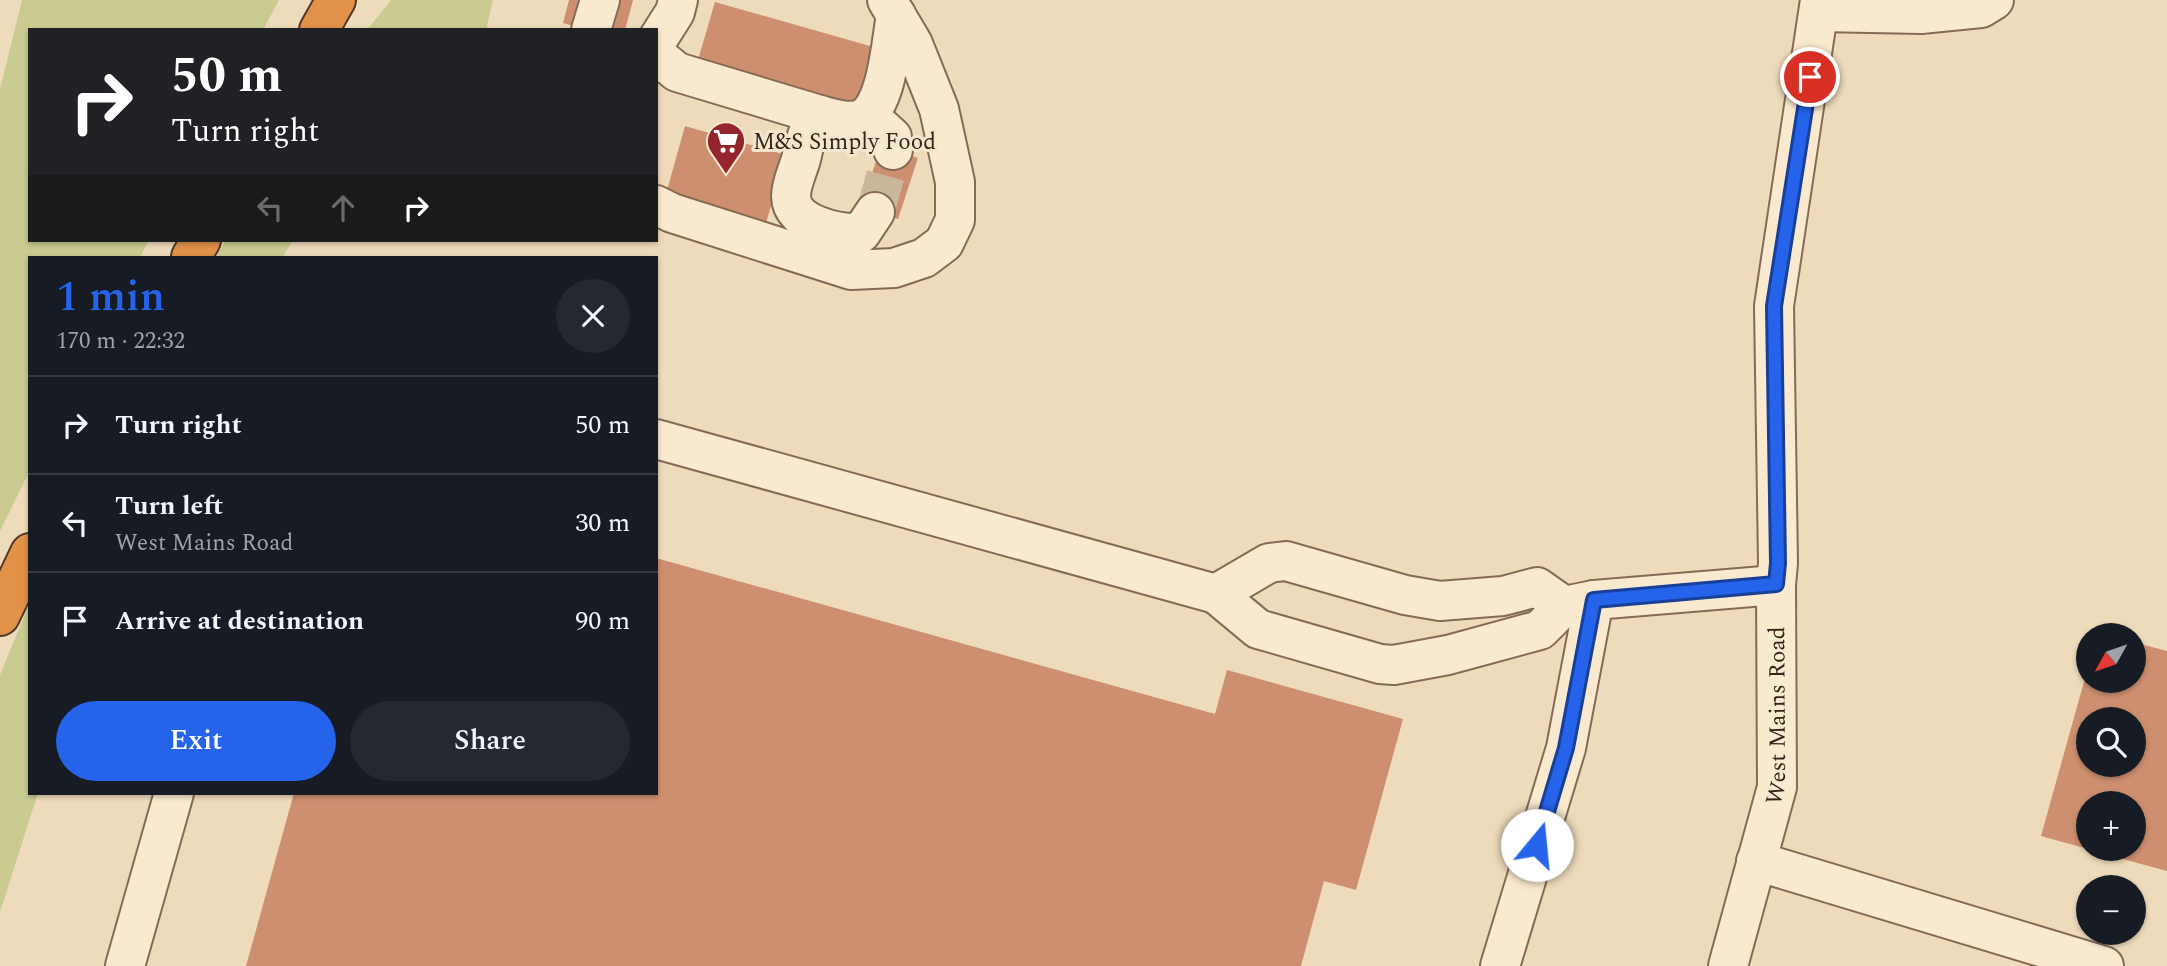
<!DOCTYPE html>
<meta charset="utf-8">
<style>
body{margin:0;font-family:Spectral,serif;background:#242831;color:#f1f3f6;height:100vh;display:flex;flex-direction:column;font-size:26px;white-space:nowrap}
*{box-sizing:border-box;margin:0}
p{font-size:23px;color:#9ea1a6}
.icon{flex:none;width:38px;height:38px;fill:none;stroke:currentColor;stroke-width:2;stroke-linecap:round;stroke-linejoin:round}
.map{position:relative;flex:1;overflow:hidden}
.drawer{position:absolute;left:28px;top:256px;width:630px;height:539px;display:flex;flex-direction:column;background:#171b24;border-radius:0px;box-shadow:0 2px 5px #0004}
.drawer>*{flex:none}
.top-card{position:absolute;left:28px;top:28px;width:630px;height:214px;border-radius:0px;box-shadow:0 2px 5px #0004;background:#202124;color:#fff;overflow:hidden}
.needle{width:46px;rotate:230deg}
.controls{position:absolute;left:2076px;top:623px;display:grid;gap:14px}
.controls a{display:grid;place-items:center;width:70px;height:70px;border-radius:50%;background:#171b24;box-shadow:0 2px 5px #0004;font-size:35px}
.pin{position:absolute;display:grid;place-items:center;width:60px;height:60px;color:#fff;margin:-30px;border:4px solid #fff;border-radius:50%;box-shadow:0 2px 7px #0007}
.me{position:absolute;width:77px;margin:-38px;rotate:17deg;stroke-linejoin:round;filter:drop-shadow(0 0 5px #0008)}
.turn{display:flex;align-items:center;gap:24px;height:147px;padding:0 28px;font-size:32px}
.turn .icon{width:91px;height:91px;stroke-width:2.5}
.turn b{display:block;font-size:49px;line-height:60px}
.lanes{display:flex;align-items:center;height:66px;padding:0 28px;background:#0003;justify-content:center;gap:35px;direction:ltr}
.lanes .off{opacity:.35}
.round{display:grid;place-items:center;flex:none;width:74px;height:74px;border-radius:37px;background:#242831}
.head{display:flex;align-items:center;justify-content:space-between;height:119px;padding:0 28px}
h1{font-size:42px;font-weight:600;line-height:52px;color:#2563eb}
.primary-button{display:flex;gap:14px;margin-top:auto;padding:14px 28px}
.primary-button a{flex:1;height:80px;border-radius:42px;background:#2563eb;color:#fff;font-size:28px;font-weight:600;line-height:80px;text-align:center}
.primary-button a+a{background:#242831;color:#f1f3f6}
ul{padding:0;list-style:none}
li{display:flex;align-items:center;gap:21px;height:98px;padding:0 28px;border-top:2px solid #363941}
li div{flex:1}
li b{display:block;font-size:26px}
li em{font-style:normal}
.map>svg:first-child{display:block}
</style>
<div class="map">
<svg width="2167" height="966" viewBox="0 0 2167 966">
<rect width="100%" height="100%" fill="#eedbbb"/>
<g fill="#c9cb90">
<polygon points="22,0 279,0 263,30 30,30 30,240 149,240 140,257 30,257 30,470 0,531 0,89"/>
<polygon points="391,0 493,0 486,30 367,30"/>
<polygon points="226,240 293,240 283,257 216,257"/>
<polygon points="30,602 30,793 38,793 0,912 0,675"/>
</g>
<g fill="#cd8f70" fill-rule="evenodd">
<polygon points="569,0 633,0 625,30 588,30 563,23"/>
<polygon points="715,2 877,48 861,107 698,60"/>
<polygon points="685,126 786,155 766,223 666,194"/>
<polygon points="881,146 918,158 898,219 861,207"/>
<polygon points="656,558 1215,714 1227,670 1403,719 1356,890 1324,881 1301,966 246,966 294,793 656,793"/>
<path d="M2133 642 2167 651V871L2090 850 2133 849V803H2088V849L2041 836 2087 671 2088 681H2133ZM2088 719H2133V765H2088Z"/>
</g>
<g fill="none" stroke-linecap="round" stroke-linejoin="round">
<polyline stroke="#c9b69b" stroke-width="38" stroke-dasharray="38 19" stroke-linecap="butt" points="875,212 893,150"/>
<g stroke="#856b55" stroke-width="42">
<g id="minor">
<polyline points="1819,12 1921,14 1981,8 1994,0"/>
<polyline points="591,30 600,0"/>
<polyline points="656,42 675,12 678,0"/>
<path d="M656 55 677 72 820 115C832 118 845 123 858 120 887 114 891 41 896 15"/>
<path d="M820 115C807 128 805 142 801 159 798 170 791 184 791 196 791 225 839 234 861 233L875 212"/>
<polyline points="860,120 881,127 892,137 893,150"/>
<polyline points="656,205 672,213 851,270 894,268 924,258 944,243 955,220 955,182 939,109 913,44 887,0"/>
<polyline points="656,439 1216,594"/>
<polyline points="1564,606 1537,587 1503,596 1440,601 1405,595 1286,561 1269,563 1216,594 1258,629 1380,664 1394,665 1448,655 1540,630 1564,606 1594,600"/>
<polyline points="1756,861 2104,966"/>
<polyline points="125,966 174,793"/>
<polyline points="1500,966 1566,748 1594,600 1776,585"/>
<path id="s1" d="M1728 966 1777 787 1776 585 1778 563 1774 306 1820 0"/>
</g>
</g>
<g stroke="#52392a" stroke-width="42">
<g id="highway">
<polyline points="319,30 336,0"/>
<polyline points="191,257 201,240"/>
<polyline points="0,616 30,553"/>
</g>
</g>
<use href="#minor" stroke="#f9e9ce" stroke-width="38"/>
<use href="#highway" stroke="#e19148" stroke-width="38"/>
</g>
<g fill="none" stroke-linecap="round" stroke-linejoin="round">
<g stroke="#184099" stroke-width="18">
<polyline id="route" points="1537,845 1566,748 1594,600 1776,584 1778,563 1774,306 1810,77"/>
</g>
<use href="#route" stroke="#2563eb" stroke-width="12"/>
</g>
<defs>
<g id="supermarket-pin" transform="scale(2.0125)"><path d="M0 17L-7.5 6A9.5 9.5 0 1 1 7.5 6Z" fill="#94252e" stroke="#f5e6cb"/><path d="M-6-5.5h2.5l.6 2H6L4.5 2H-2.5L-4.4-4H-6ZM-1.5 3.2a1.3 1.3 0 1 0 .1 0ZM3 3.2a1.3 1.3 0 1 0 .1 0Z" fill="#fff"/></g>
</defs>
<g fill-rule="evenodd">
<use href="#supermarket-pin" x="726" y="141"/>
</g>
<g text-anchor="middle" stroke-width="6" stroke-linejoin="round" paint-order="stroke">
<g font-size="23" fill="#34241a" stroke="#f5e6cb" text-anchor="start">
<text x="753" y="149">M&amp;S Simply Food</text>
</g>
<g font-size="23" fill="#34241a" stroke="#f5e6cb">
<text dy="8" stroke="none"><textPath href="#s1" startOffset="257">West Mains Road</textPath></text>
</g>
</g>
</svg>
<div class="controls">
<a><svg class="needle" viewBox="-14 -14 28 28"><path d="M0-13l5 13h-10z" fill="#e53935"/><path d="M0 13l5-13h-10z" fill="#9ea1a6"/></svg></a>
<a><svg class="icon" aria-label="search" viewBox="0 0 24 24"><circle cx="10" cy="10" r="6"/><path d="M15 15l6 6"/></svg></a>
<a>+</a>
<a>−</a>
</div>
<div class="pin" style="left:1810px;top:77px;background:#d93025"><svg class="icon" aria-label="arrive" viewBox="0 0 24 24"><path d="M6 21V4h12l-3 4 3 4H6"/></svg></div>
<svg class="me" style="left:1537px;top:845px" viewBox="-20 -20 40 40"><circle r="19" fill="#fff"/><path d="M0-13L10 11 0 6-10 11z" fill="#2563eb"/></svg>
<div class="top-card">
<div class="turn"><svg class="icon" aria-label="right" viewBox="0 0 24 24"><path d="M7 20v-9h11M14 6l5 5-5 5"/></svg><div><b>50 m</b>Turn right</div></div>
<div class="lanes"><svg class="icon off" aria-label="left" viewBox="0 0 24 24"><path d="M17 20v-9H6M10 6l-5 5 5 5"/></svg><svg class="icon off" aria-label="ahead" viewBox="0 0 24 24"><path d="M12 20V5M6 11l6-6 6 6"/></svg><svg class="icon" aria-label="right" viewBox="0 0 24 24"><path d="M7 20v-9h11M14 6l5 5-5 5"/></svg></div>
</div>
<section class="drawer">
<div class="head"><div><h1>1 min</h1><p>170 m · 22:32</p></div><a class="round"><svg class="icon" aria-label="close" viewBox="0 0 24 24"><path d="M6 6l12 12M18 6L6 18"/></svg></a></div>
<ul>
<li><svg class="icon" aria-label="right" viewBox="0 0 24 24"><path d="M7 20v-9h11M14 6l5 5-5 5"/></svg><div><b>Turn right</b></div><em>50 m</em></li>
<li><svg class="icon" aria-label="left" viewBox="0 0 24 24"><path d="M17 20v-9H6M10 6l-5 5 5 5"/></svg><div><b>Turn left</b><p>West Mains Road</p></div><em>30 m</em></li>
<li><svg class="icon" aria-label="arrive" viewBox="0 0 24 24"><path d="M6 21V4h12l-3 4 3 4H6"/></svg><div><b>Arrive at destination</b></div><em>90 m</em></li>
</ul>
<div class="primary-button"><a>Exit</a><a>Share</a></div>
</section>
</div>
